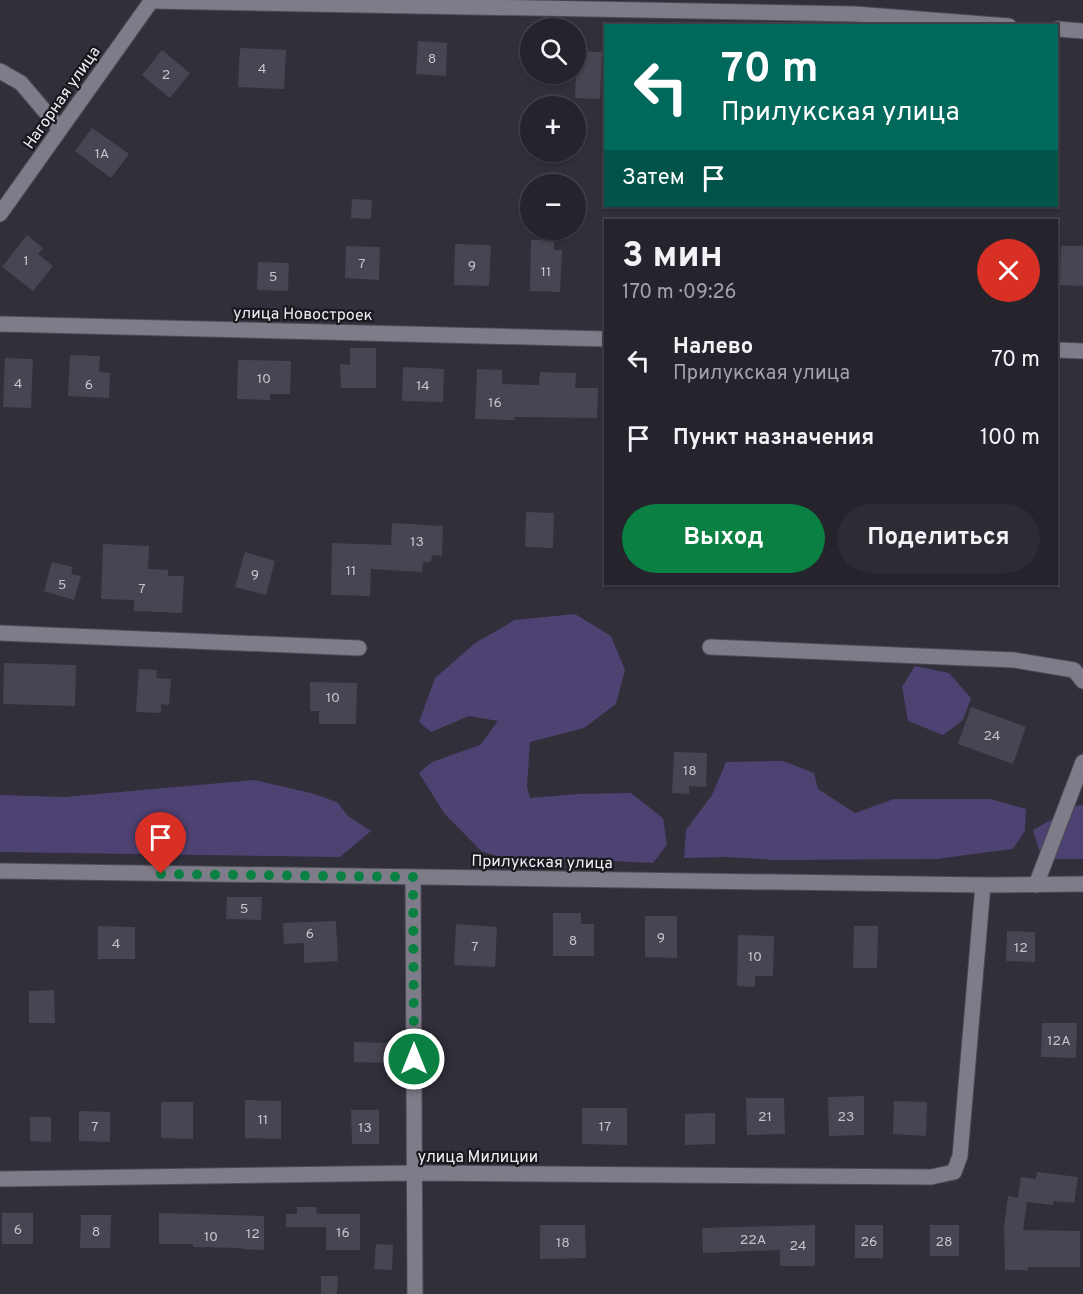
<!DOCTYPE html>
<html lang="ru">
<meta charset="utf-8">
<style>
body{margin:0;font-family:Overpass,sans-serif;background:#2d2b34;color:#f1f3f6;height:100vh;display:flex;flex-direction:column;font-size:22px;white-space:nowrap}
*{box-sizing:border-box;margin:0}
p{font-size:20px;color:#a3a4a9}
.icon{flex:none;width:33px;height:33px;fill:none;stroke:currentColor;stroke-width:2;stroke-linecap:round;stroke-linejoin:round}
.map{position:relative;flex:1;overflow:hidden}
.sheet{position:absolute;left:604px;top:219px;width:454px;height:366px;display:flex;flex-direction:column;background:#25232c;border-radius:0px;box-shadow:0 2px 4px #0004,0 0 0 2px #424048}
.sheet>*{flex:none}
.hud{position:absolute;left:604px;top:24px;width:454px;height:183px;border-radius:0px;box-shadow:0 2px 4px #0004,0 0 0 2px #424048;background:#00695c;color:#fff;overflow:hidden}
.controls{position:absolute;left:520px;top:18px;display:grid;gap:12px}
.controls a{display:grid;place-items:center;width:66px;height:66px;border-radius:50%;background:#25232c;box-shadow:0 2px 4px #0004,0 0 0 2px #424048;font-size:30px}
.pin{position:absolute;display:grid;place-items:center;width:51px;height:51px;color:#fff;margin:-62px -26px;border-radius:50% 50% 50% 0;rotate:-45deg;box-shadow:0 0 6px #0007}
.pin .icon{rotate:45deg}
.me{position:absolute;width:66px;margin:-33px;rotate:0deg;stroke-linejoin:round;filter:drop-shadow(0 0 4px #0008)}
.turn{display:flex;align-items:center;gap:21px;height:126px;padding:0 18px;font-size:27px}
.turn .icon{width:78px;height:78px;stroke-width:2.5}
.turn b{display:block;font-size:42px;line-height:51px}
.then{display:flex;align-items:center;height:57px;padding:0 18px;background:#0003;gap:12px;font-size:22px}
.round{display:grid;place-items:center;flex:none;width:63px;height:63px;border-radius:32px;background:#2d2b34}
.head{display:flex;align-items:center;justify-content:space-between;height:102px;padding:0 18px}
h1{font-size:36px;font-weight:700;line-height:45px}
.action{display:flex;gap:12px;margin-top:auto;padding:12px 18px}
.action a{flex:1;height:69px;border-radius:36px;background:#0b8043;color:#fff;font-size:24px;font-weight:700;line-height:69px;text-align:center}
.action a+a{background:#2d2b34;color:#f1f3f6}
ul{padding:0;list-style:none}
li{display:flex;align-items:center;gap:18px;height:78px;padding:0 18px}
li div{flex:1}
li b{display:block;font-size:22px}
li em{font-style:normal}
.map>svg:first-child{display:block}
</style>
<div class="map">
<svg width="1083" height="1294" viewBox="0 0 1083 1294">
<rect width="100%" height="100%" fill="#312f3a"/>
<g fill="#4e4272">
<polygon points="575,614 611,636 625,670 616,704 584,728 530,742 527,786 530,798 577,794 631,793 663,818 667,845 653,863 573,859 515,862 481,851 444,813 419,773 432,762 480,745 498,721 469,716 431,732 419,722 435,678 475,643 515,620"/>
<polygon points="915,666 949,673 971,698 963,720 943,735 908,721 902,687"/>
<polygon points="783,761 814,773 818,789 855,813 894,799 990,799 1026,809 1025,831 1013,849 936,859 774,860 727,857 684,858 686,830 712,795 726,762"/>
<polygon points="254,780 311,793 337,802 348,816 371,831 340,857 0,852 0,795 64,797"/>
<polygon points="1083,805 1083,859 1042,859 1033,830 1076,806"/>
</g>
<g fill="#474551">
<polygon points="418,41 447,43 446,76 416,74"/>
<polygon points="240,48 286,50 284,89 238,87"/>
<polygon points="162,50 190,73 170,98 142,75"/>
<polygon points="577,51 602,52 600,99 575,98"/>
<polygon points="92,128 129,154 111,178 75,151"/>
<polygon points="352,199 372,200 371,219 351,218"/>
<polygon points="27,235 43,248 38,254 53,266 33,291 2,267"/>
<polygon points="531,240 554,240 554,250 562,250 560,292 530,291"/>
<polygon points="455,244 491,245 489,286 454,285"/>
<polygon points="346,246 380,247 379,280 345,278"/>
<polygon points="1061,246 1083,246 1083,286 1060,285"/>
<polygon points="258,262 289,263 288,291 257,290"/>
<polygon points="350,348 376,348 376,388 341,388 340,364 350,365"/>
<polygon points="70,355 100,356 99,372 110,373 109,398 68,396"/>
<polygon points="5,358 33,359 31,408 3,407"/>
<polygon points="238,360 291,361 290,394 270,394 270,400 237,399"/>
<polygon points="403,367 444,369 443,402 402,401"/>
<polygon points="477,369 502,370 502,384 539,385 540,372 576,373 575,388 598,388 597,418 515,417 514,420 475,419"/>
<polygon points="526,512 554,513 553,548 525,547"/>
<polygon points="392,523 443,526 442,556 432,555 431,562 423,562 422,572 371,569 370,596 331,595 332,543 391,545"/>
<polygon points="103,544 149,546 148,569 168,570 168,576 184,576 182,613 134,611 134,600 101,599"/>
<polygon points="245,552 275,561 266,595 235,587"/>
<polygon points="52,562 73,567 71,574 81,576 74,600 44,591"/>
<polygon points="4,663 76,665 75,706 3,704"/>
<polygon points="139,669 157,670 156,678 171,679 169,705 161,704 161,713 136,712"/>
<polygon points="310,682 357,683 356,724 319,724 319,711 310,711"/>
<polygon points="971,707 1026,727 1013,764 958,744"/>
<polygon points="674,752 707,753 706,787 689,786 689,794 672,793"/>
<polygon points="227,897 262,897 261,920 226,919"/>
<polygon points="553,913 581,913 581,924 594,924 594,956 553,956"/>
<polygon points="645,916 677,916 677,958 645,957"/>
<polygon points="336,921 338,961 304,963 304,943 284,944 283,923"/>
<polygon points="456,924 497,927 495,967 454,965"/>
<polygon points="98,926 135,927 135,959 98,959"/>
<polygon points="854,926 878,926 877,968 853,968"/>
<polygon points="1007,931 1035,932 1035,962 1006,961"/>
<polygon points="738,935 774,936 773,976 755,976 755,987 737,986"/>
<polygon points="54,990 55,1023 29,1023 29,991"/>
<polygon points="1042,1023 1077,1023 1076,1058 1041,1057"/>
<polygon points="354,1042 390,1043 389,1063 354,1062"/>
<polygon points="864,1096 864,1135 829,1136 828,1097"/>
<polygon points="746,1098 784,1098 785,1134 747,1135"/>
<polygon points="245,1100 281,1101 281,1139 245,1138"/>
<polygon points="894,1101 927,1102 926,1136 893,1134"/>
<polygon points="161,1102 193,1102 193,1139 161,1138"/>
<polygon points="582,1108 627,1108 627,1145 582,1144"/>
<polygon points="351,1110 379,1110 379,1144 352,1144"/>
<polygon points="79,1111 110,1112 110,1142 79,1141"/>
<polygon points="715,1113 715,1144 685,1145 685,1114"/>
<polygon points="30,1117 51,1117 51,1142 30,1141"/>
<polygon points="1037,1172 1078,1177 1074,1203 1054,1201 1053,1205 1027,1202 1023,1230 1080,1231 1080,1267 1028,1267 1028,1270 1005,1270 1004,1227 1008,1196 1018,1198 1021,1177 1036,1179"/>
<polygon points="297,1207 316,1207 317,1214 360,1214 360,1250 326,1250 326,1227 286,1227 286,1214 297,1214"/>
<rect x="2" y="1213" width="31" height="31"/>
<polygon points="159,1213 264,1216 264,1250 242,1249 242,1248 193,1247 193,1244 159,1244"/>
<polygon points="81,1215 111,1215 110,1248 80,1248"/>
<polygon points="540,1225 585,1225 586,1258 540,1259"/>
<polygon points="815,1225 815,1266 780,1266 780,1250 703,1253 702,1228"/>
<rect x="855" y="1225" width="28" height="33"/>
<rect x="930" y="1225" width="29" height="31"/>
<polygon points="376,1244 393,1245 392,1270 374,1269"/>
<polygon points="321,1276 338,1276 337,1294 321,1294"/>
</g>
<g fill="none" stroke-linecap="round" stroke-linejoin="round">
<g stroke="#4c4a54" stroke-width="17">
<g id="minor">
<polyline points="151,1 855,14 1009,26"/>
<polyline points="1058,29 1083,31"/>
<polyline points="0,71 21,83 60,129"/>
<polyline points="0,214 152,0"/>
<polyline points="0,324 606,339"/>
<polyline points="1058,350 1083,351"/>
<polyline points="0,633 359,648"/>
<polyline points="710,647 1014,660 1074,670 1083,681"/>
<polyline points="0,871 983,885 1083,884"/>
<polyline points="413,877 415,1294"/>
<polyline points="1036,885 1083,762"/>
<polyline points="0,1179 412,1173 931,1177 954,1172 960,1156 983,885"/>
</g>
</g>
<use href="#minor" stroke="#7f7c89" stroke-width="15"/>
</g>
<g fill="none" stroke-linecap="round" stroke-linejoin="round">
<polyline stroke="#0b8043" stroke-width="10" stroke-dasharray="0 18" points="161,874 413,877 414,1059"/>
</g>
<g text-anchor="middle" stroke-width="4.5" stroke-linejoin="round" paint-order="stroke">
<g font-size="14" fill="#c4c3cb">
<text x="432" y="63">8</text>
<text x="262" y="73">4</text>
<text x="166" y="79">2</text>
<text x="102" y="158">1А</text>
<text x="26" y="265">1</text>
<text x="362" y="268">7</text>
<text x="472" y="270">9</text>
<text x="546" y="276">11</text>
<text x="273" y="281">5</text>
<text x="264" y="383">10</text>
<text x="18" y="388">4</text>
<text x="89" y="389">6</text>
<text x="423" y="390">14</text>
<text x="495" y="407">16</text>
<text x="417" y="546">13</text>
<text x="351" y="575">11</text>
<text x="255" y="579">9</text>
<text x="62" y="589">5</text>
<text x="142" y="593">7</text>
<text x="333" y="702">10</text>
<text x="992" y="740">24</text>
<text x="690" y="775">18</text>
<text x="244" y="913">5</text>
<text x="310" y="938">6</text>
<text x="661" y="942">9</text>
<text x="573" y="945">8</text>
<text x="116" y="948">4</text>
<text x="475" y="951">7</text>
<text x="1021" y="952">12</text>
<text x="755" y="961">10</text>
<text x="1059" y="1045">12А</text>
<text x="765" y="1121">21</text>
<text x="846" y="1121">23</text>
<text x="263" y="1124">11</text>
<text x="95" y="1131">7</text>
<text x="605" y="1131">17</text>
<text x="365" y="1132">13</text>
<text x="18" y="1234">6</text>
<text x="96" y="1236">8</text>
<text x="343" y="1237">16</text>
<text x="253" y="1238">12</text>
<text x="211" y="1241">10</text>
<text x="753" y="1244">22А</text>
<text x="869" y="1246">26</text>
<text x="944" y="1246">28</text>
<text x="563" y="1247">18</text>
<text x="798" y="1250">24</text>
</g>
<g font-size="16" fill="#eeedf4" stroke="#19181d">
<text transform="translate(61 97) rotate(-55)" y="6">Нагорная улица</text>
<text transform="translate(303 313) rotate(1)" y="6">улица Новостроек</text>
<text transform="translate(542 861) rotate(1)" y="6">Прилукская улица</text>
<text x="478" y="1162">улица Милиции</text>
</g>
</g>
</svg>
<div class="controls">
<a><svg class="icon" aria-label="search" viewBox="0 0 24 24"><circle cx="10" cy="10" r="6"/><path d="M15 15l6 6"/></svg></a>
<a>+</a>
<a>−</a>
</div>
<div class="pin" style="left:161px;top:874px;background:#d93025"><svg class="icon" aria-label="arrive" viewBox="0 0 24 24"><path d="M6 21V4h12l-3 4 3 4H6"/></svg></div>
<svg class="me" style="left:414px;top:1059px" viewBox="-20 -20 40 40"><circle r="17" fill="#0b8043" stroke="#fff" stroke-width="3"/><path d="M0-11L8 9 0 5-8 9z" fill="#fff"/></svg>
<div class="hud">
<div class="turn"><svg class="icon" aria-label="left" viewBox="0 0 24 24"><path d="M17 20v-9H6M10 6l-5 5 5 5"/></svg><div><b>70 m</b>Прилукская улица</div></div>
<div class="then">Затем<svg class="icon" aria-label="arrive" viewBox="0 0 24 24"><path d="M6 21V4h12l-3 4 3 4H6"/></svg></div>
</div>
<section class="sheet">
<div class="head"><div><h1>3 мин</h1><p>170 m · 09:26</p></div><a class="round" style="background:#d93025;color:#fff"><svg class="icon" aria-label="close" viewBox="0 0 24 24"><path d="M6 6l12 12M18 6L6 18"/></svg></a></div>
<ul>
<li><svg class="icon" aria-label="left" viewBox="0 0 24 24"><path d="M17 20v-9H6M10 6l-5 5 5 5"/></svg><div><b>Налево</b><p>Прилукская улица</p></div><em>70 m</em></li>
<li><svg class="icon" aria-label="arrive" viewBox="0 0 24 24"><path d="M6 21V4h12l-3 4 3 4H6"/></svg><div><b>Пункт назначения</b></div><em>100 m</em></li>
</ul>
<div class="action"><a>Выход</a><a>Поделиться</a></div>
</section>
</div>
